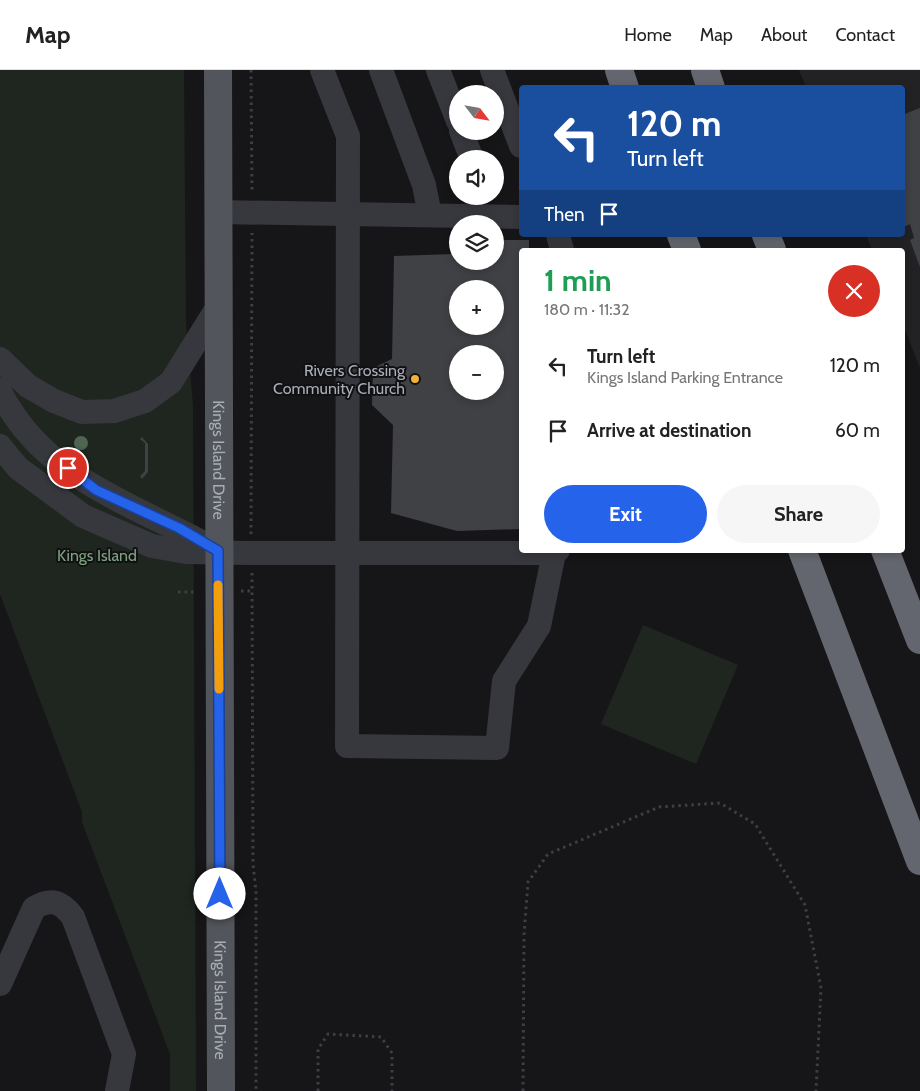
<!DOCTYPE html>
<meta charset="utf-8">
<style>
body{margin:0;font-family:Cabin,sans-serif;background:#f6f6f6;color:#222;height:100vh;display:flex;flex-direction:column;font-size:19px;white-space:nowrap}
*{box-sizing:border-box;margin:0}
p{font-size:16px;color:#767676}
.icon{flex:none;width:28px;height:28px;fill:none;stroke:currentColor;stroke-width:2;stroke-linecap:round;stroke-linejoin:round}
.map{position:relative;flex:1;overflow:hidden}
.details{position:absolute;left:519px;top:178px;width:386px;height:305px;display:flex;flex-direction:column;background:#fff;border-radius:5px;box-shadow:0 2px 8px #0003}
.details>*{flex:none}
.top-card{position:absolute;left:519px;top:15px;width:386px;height:152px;border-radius:5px;box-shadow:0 2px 8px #0003;background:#1a4fa0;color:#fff;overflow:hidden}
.needle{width:32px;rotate:121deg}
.controls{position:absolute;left:449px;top:15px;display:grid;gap:10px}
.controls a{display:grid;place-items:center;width:55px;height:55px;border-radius:50%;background:#fff;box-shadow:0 2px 8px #0003;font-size:25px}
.pin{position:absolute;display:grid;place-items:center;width:42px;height:42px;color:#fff;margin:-21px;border:2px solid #fff;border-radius:50%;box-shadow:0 1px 5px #0007}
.me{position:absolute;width:55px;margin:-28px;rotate:0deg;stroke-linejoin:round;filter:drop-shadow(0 0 4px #0008)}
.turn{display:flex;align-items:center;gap:18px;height:105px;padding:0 25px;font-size:22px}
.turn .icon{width:65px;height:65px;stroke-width:2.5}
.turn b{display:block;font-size:35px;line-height:42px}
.then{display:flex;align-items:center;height:48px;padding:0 25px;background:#0003;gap:10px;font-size:19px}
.round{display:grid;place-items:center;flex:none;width:52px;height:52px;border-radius:26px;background:#f6f6f6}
.summary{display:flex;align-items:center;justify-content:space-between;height:85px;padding:0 25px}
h1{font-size:30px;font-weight:700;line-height:38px;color:#1e9e55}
.cta{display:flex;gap:10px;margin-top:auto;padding:10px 25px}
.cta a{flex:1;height:58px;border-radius:30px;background:#2563eb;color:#fff;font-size:20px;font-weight:700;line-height:58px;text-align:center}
.cta a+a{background:#f6f6f6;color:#222}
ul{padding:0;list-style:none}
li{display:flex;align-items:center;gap:15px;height:65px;padding:0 25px}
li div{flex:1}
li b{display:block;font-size:19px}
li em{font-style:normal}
header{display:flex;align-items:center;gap:30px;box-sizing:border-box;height:70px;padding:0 25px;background:#fff;border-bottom:1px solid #e0e0e0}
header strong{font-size:24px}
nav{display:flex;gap:28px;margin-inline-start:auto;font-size:18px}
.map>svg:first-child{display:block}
</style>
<header>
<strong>Map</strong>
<nav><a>Home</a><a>Map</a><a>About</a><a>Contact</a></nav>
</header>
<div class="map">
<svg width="920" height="1021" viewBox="0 0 920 1021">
<rect width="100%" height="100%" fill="#161618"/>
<polygon fill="#222225" points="799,0 920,0 920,298 903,255 902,180 872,180 866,165 902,165 902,18 806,17"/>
<g fill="#1e261f">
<polygon points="0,0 184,0 186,254 193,335 196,1021 170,1021 170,984 82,752 82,742 0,524"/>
<polygon points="643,555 738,595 696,694 601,654"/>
</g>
<g fill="#404145" fill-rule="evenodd">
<polygon points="920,38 920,197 910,170 914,168 910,154 902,158 902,45"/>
<path d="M495 170H529V180H521V459L457 461 391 443 393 355 372 335 373 298 392 289 394 186 455 184 457 177 458 191H495ZM458 219H495V256H458ZM458 284H495V321H458Z"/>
<polygon points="142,367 148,374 148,402 142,409 140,406 145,401 145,373 140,369"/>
</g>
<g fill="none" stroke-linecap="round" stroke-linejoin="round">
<g stroke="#3d3f44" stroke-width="3" stroke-dasharray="2.5 4" stroke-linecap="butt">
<polyline points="251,0 252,122"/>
<polyline points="251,464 252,163"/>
<polyline points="252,503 253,794 256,822 256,1021"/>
<polyline points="241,521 252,521"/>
<polyline points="178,522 197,522"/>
<polyline points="318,1021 318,979 328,964 381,967 392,983 392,1021"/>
<polyline points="523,1021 524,865 528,812 548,784 659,737 720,733 755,754 805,835 821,918 816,1021"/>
</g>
<g stroke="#37383d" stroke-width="24">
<polyline points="322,0 348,66 347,676 497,678 504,611 539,556 554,483"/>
<polyline points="381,0 424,115 430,145"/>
<polyline points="438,0 458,51"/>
<polyline points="492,0 521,76"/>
<polyline points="461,61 472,89"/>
<polyline points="217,142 521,147"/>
<polyline points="558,165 562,180"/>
<polyline points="0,289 28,316 54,331 82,342 114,341 145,331 171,312 217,238"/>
<path d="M0 319C1 327 8 335 12 342 59 415 147 440 218 481"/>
<polyline points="0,376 18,398 83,446 152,476 186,482 251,483 554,483 558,480"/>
<path d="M0 914 34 838C51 828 61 831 73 847L124 984 117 1021"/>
</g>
<path stroke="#53555c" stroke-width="28" id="s1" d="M218 0 221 1021"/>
<g stroke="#63666e" stroke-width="28">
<polyline points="619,0 625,18"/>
<polyline points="705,0 711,18"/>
<polyline points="681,165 687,180"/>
<polyline points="766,165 772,180"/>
<polyline points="802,480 920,791"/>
<polyline points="885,480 920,570"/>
</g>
</g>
<circle fill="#506452" cx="81" cy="373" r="7"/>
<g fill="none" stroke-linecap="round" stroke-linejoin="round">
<g stroke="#184099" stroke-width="12">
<polyline id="route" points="68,398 96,420 179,458 218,481 220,824"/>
</g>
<use href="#route" stroke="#2563eb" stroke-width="9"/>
<polyline stroke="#f59e0b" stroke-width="9" points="218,515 219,619"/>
</g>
<circle fill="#f2b134" stroke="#111113" stroke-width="2" cx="415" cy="309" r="5"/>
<g text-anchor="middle" stroke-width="4" stroke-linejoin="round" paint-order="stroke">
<g font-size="16" fill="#a8adb8" stroke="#111113" text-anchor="end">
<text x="405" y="306">Rivers Crossing<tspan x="405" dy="18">Community Church</tspan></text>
</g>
<g font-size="16" fill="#a8adb8" stroke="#111113">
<text dy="6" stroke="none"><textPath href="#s1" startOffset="390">Kings Island Drive</textPath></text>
<text dy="6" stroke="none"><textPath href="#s1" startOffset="930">Kings Island Drive</textPath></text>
</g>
<g font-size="16" fill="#7fa381" stroke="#111113">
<text x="97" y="491">Kings Island</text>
</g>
</g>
</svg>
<div class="controls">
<a><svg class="needle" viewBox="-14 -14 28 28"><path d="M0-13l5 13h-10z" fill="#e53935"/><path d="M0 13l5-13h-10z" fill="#767676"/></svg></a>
<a><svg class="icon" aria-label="sound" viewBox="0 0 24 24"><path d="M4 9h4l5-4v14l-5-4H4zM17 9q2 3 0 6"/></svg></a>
<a><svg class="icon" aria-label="layers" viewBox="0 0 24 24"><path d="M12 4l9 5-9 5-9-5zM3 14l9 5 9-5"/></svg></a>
<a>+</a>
<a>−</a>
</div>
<div class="pin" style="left:68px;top:398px;background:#d93025"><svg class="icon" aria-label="arrive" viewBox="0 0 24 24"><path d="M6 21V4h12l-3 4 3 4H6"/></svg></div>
<svg class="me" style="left:220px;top:824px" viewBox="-20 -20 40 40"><circle r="19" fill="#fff"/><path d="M0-13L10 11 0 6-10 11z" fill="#2563eb"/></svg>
<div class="top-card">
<div class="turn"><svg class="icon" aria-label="left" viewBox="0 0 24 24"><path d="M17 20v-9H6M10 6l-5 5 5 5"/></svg><div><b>120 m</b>Turn left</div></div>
<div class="then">Then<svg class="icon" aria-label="arrive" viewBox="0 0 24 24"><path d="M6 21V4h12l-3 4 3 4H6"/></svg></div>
</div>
<section class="details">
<div class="summary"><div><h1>1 min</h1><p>180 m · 11:32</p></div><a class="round" style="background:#d93025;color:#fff"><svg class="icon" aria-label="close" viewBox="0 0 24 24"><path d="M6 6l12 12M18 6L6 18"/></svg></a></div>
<ul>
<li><svg class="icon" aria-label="left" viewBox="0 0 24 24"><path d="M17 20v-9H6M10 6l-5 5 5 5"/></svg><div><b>Turn left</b><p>Kings Island Parking Entrance</p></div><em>120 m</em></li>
<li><svg class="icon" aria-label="arrive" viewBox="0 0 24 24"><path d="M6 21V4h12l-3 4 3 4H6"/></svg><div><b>Arrive at destination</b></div><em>60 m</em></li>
</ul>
<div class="cta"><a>Exit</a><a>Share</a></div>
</section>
</div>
